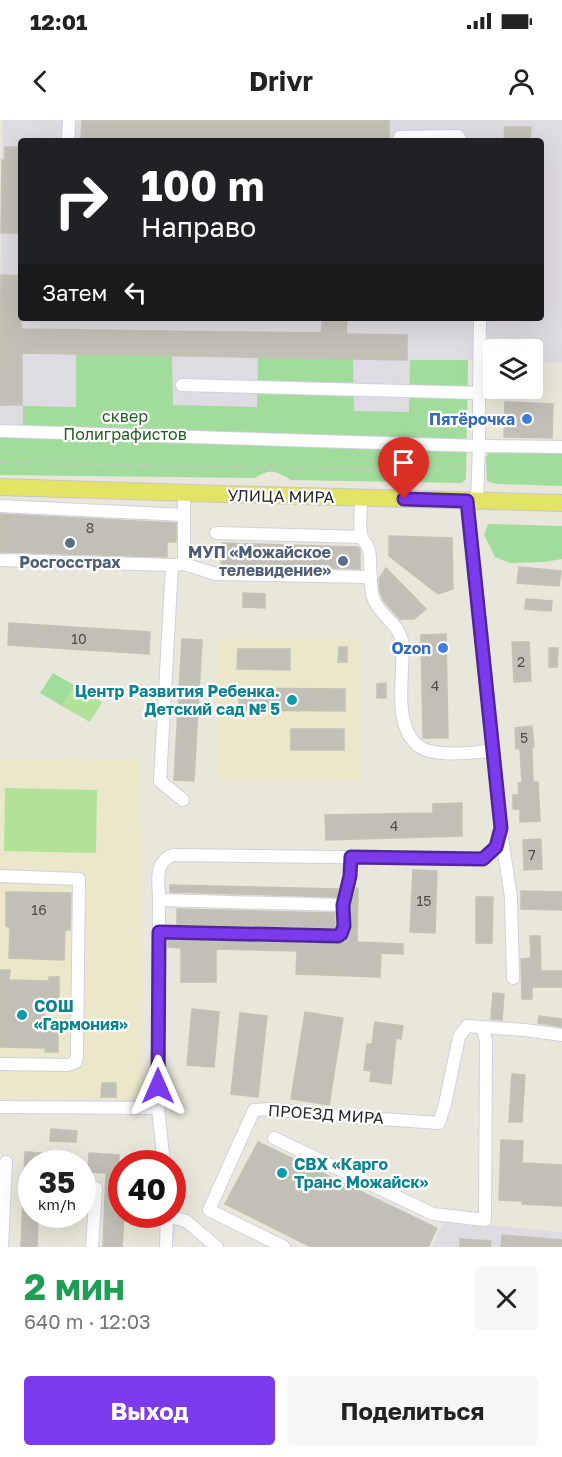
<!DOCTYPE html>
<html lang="ru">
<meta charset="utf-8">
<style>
body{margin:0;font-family:"Golos Text",sans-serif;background:#f6f6f6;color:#222;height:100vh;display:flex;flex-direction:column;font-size:22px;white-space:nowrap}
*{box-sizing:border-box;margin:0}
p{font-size:20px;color:#767676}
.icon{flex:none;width:33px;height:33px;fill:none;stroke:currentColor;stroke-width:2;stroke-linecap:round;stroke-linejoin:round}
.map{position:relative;height:1127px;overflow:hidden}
.details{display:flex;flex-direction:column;background:#fff;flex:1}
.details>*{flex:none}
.guide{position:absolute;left:18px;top:18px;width:526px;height:183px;border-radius:6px;box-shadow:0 6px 24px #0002;background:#202124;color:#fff;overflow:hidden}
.buttons{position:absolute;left:483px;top:219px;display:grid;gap:12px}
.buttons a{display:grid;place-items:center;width:60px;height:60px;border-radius:6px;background:#fff;box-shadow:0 6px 24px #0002;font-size:30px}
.speed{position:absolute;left:18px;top:1030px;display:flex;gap:12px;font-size:30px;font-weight:700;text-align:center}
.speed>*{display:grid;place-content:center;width:78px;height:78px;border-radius:50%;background:#fff;box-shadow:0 6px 24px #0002;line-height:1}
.speed small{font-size:15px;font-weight:400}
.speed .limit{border:9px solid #d22;background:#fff;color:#111}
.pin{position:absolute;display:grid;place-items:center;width:51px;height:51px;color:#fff;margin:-62px -26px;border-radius:50% 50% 50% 0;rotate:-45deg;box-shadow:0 0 6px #0007}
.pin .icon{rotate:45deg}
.me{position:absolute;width:66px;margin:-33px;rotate:0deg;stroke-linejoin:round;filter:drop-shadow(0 0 4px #0008)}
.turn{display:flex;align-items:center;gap:21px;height:126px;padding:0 24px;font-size:27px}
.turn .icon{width:78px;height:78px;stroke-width:2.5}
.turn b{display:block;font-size:42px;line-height:51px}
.then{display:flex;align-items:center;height:57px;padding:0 24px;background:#0003;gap:12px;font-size:22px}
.round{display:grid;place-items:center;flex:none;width:63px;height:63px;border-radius:6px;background:#f6f6f6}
.headline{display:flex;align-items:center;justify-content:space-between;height:102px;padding:0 24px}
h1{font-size:36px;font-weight:700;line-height:45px;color:#1e9e55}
.action{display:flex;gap:12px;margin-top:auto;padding:12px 24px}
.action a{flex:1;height:69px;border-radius:6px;background:#7c3aed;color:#fff;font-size:24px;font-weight:700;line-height:69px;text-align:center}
.action a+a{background:#f6f6f6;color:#222}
.status{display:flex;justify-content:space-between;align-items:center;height:42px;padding:0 30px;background:#fff;direction:ltr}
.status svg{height:16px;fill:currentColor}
header{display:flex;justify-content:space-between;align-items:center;height:78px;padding:0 24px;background:#fff;font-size:27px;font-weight:700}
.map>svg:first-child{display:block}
</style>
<div class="status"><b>12:01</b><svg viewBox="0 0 49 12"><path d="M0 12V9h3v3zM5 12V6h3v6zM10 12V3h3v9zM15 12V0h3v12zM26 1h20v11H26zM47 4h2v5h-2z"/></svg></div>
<header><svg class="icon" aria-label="back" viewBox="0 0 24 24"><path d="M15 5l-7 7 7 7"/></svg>Drivr<svg class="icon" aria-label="person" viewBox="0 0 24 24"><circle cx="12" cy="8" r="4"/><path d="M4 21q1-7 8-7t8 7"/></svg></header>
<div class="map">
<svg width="562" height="1127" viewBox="0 0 562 1127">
<rect width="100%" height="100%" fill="#e9e6db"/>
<g fill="#dfdbe2" fill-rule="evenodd">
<path d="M3 0H562V243L533 242 532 230H494L493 241 468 240 466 346 0 338V201ZM21 21H542V198H21Z"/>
<polygon points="444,1101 562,1112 562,1127 432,1127"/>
</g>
<g fill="#eae7cb">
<rect x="218" y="518" width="144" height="143"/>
<polygon points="0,638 140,640 143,868 142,979 0,978"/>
</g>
<g fill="#a2dc9c">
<path d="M76 234 172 236 173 285 257 287 258 237 353 239 354 291 409 292 410 240H468L466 359 462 363 291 360C276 351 270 348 255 358L0 355V317H23V286L76 287Z"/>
<polygon points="488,333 562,333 562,366 497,364 487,361 486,338"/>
<polygon points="488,404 562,406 562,439 544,442 510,443 495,437 484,415"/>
<polygon points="53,553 74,565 62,586 40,573"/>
</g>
<g fill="#b1e298">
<polygon points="74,565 102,582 90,602 62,586"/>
<polygon points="5,668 97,670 96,733 4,731"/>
</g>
<g fill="#c2c0b6" stroke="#c4c2b5" stroke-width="1.5">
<polygon points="82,0 389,0 389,21 81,21"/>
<polygon points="505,7 531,7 530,19 504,19"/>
<polygon points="5,27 21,27 21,113 1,113 2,40 5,40"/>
<polygon points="1,155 21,156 21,209 321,213 323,198 347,198 346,214 407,215 407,240 22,233 22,285 0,285"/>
<polygon points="505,282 553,284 552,318 504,317"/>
<polygon points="0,394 176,403 176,422 167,422 167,437 0,432"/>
<polygon points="389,416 452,418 453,469 438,474 389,436"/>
<polygon points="222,423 358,427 360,430 360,449 221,446"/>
<polygon points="519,447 561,451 559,466 517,463"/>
<polygon points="386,448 426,489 414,499 400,499 384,481 380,472 379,459"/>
<polygon points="243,473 265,474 265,488 243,487"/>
<polygon points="526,479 552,481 551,491 525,489"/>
<polygon points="9,503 150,512 149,534 8,525"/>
<polygon points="446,514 448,618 423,618 421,515"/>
<polygon points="182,519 202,520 194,661 174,660"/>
<polygon points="512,522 529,522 531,561 514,562"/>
<polygon points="339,527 347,527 347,542 338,542"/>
<polygon points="549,528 558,528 557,547 549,547"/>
<polygon points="238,529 290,529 290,550 237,549"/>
<polygon points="386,563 386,578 377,578 377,564"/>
<polygon points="239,568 345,569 345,591 239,590"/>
<polygon points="532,606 534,627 532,628 533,662 538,662 540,701 520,702 520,689 513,689 513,675 519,675 518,663 522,663 520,628 516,629 515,608"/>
<rect x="291" y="609" width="53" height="21"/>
<polygon points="462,683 462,716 326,720 325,695 433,693 433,684"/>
<polygon points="541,719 542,749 524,750 523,720"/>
<polygon points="413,750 437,751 435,813 410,812"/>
<polygon points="170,765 338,769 337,777 170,772"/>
<polygon points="356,768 358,768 357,822 403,824 403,834 381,833 380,857 296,854 297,831 216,829 216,862 181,862 181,828 168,827 168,820 338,824 346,821 349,816 351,806 351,786"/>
<polygon points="521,771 562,772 562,790 521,789"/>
<polygon points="6,772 71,773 70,810 65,810 64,840 9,838 10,808 6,806"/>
<polygon points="476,777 493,777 492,823 476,823"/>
<polygon points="177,789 335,793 335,805 334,808 177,804"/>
<polygon points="530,816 540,816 541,851 562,851 562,867 532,867 532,879 522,879 521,839 531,838"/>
<polygon points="0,850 10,850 9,860 49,861 49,857 59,857 59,882 45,882 44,908 58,909 58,932 45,932 46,928 0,927"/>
<polygon points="493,873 504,874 502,900 491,899"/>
<polygon points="192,889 219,892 214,947 187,945"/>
<polygon points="305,892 343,898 329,985 291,979"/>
<polygon points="240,893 267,896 258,977 231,974"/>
<polygon points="539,896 562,899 562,907 538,903"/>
<polygon points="375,902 403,906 401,919 396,918 391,964 370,961 371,951 364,950 367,924 372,924"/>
<polygon points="512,954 525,955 522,1002 509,1002"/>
<polygon points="102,963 116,963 116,977 101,977"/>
<polygon points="51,1009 77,1011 76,1022 50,1021"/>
<polygon points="501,1020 523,1021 522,1043 562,1045 562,1086 522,1084 522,1081 499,1080"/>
<polygon points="258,1022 437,1108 428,1127 311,1127 225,1084"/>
<polygon points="25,1032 41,1033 41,1044 32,1044 32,1095 38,1095 37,1127 21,1127"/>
<polygon points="89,1033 119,1035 117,1066 122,1066 122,1095 124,1095 122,1127 103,1127 106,1053 88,1052"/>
<polygon points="502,1115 562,1120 562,1127 501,1127"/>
<polygon points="460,1119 491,1121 490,1127 460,1127"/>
</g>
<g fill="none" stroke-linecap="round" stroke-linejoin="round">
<g stroke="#d1d0e0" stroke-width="14">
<g id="minor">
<polyline points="68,21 69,0"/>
<polyline points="399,21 400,17 458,16 461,21"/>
<polyline points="479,273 480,198"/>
<polyline points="0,311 479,326 479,273 182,265"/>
<path d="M361 378C361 389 359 403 361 415 362 420 368 424 369 430 372 447 368 464 374 480 380 496 400 504 402 522 405 552 392 601 416 624 431 639 473 632 492 631"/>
<polyline points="477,381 479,326 562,327"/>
<polyline points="0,386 184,395"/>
<polyline points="216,413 361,417"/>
<polyline points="0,440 172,445"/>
<polyline points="184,444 216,454 371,457"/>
<polyline points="183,680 160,661 172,445 184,444 184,373"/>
<polyline points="501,712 511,777 513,858"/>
<polyline points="0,756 79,759 77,935 76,942 68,945 0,944"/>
<polyline points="159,780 343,785"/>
<polyline points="159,812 338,816 341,814 343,806 343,785 350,756 351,737"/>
<polyline points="0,987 158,988"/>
<polyline points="274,1018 433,1094 485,1100 486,921 482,907"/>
<path d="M164 1044 158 988 159 780C159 763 153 742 173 735L483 739 496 727 501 708 467 381"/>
<polyline points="167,1096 186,1101 217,1127"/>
<polyline points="2,1127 6,1042"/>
<polyline points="92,1127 96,1068"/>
<polyline points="166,1127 167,1095"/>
<polyline points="284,1127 209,1090 254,990 270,989 326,995 439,1003 445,984 459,917 467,906 525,910 562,915"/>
</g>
</g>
<g stroke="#c7c7c7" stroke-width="18">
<polyline id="major" points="0,367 223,374 562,383"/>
</g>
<polyline stroke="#c7c7c7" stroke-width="1.5" stroke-dasharray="4.5 3" stroke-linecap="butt" points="0,343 467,351"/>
<use href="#minor" stroke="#fff" stroke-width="12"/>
<use href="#major" stroke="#e3e366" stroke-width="16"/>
</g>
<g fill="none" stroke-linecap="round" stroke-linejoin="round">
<g stroke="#51269a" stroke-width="15">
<polyline id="route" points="158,966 159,812 338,816 341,814 344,806 343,785 350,756 351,737 483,739 496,727 501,708 467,381 404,379"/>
</g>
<use href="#route" stroke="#7c3aed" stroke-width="10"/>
</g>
<g fill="#3f7fe0" stroke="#fff" stroke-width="2">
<circle cx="527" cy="299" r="6"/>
<circle cx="443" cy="528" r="6"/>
</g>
<g fill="#5c6f8a" stroke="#fff" stroke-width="2">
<circle cx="70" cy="423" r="6"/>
<circle cx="343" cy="441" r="6"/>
</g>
<g fill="#0f9aa8" stroke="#fff" stroke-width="2">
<circle cx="292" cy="580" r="6"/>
<circle cx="22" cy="895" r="6"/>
<circle cx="282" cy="1053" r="6"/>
</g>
<g text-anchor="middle" stroke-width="4.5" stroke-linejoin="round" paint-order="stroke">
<g font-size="14" fill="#4e4e4c">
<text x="90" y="413">8</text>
<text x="79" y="524">10</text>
<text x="521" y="547">2</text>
<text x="435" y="571">4</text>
<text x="524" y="623">5</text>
<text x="394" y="711">4</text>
<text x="532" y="740">7</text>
<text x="424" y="786">15</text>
<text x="39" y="795">16</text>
</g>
<g font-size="16" fill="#1f5e21" stroke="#fff">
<text x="125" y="302">сквер<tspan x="125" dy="18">Полиграфистов</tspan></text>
</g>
<g font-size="16" font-weight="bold" fill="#366cbe" stroke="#fff" text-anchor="end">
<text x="515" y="305">Пятёрочка</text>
<text x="431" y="534">Ozon</text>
</g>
<g font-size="16" fill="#282828" stroke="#fff">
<text transform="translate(281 376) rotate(1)" y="6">УЛИЦА МИРА</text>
<text transform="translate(326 994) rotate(4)" y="6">ПРОЕЗД МИРА</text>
</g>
<g font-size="16" font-weight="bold" fill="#4e5e75" stroke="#fff" text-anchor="end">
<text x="331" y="438">МУП «Можайское<tspan x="331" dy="18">телевидение»</tspan></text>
<text x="70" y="448" text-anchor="middle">Росгосстрах</text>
</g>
<g font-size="16" font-weight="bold" fill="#0d838f" stroke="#fff" text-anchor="start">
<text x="280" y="577" text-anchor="end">Центр Развития Ребенка.<tspan x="280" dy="18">Детский сад № 5</tspan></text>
<text x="34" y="892">СОШ<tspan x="34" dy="18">«Гармония»</tspan></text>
<text x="294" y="1050">СВХ «Карго<tspan x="294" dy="18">Транс Можайск»</tspan></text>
</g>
</g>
</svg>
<div class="buttons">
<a><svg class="icon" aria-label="layers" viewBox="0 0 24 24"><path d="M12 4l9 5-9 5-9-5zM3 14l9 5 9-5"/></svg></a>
</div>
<div class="speed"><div>35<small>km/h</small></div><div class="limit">40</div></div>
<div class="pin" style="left:404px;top:379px;background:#d93025"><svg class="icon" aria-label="arrive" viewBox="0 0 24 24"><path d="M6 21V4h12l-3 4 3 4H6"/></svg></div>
<svg class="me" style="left:158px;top:966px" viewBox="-20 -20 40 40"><path d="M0-17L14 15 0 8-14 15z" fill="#7c3aed" stroke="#fff" stroke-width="4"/></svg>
<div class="guide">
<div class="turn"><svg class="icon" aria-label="right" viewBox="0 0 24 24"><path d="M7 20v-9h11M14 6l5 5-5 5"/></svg><div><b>100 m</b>Направо</div></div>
<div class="then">Затем<svg class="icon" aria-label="left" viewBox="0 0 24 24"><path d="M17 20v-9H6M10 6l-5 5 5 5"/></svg></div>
</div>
</div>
<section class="details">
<div class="headline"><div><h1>2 мин</h1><p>640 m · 12:03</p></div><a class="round"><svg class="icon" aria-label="close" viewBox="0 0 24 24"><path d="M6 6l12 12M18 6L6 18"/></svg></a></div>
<div class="action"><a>Выход</a><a>Поделиться</a></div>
</section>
